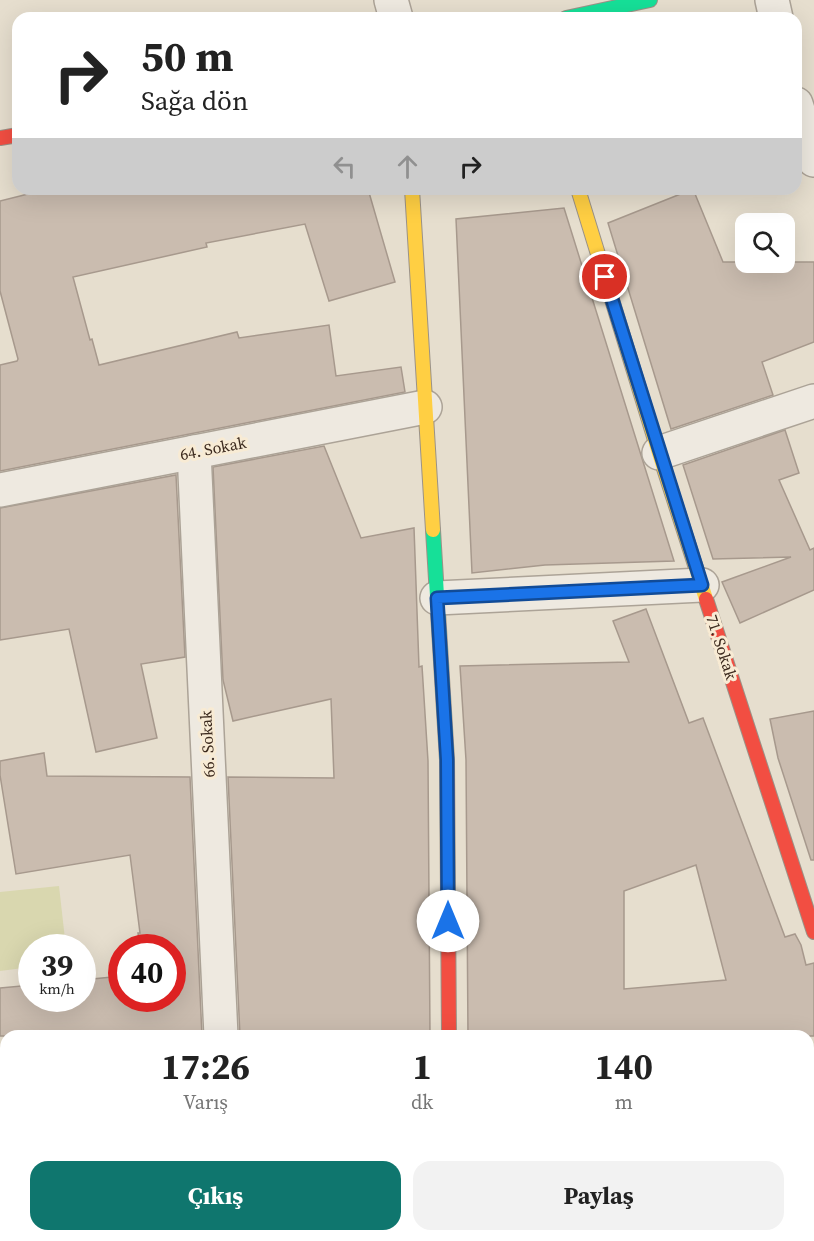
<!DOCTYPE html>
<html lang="tr">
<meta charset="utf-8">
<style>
body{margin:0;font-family:"Source Serif 4",serif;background:#f2f2f2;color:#222;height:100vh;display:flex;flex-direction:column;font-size:22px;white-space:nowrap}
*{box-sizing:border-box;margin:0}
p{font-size:20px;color:#767676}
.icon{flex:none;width:33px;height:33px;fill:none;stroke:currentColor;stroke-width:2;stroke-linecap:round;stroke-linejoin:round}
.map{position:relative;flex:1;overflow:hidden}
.sheet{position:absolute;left:0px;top:1030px;width:814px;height:212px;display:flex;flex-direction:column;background:#fff;border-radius:18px 18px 0 0;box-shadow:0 6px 24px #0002}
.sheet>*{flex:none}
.hud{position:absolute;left:12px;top:12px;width:790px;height:183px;border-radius:18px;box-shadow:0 6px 24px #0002;background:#fff;color:#222;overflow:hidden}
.tools{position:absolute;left:735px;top:213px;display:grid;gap:12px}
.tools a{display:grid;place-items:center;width:60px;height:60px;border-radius:12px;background:#fff;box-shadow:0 6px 24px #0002;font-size:30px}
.speed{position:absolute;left:18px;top:934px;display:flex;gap:12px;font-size:30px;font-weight:700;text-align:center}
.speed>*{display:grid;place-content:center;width:78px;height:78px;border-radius:50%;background:#fff;box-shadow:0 6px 24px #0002;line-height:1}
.speed small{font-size:15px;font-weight:400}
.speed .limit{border:9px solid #d22;background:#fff;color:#111}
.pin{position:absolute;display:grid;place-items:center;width:51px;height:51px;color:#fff;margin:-26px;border:3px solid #fff;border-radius:50%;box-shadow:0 2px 6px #0007}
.me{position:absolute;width:66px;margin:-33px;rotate:0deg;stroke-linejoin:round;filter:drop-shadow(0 0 4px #0008)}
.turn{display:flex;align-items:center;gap:21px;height:126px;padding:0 30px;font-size:27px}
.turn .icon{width:78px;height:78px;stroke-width:2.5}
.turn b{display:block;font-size:42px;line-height:51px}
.lanes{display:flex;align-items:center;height:57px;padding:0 30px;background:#0003;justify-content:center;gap:30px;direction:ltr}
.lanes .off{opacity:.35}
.eta{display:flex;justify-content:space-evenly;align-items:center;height:102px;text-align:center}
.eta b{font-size:36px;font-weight:700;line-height:42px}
.action{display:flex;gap:12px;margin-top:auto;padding:12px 30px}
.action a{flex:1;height:69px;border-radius:18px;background:#0f766e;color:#fff;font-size:24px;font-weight:700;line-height:69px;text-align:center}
.action a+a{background:#f2f2f2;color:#222}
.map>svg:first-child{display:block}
</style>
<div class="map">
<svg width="814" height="1241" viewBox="0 0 814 1241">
<rect width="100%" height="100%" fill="#e6dece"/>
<polygon fill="#d9d7af" points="59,886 66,948 32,948 31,967 0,971 0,892"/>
<g fill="#cabcaf" stroke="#a7998d" stroke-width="1.5" fill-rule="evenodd">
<polygon points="48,189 368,189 395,282 329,301 305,224 206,243 207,247 73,277 90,340 92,339 99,365 237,332 239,338 329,325 336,376 401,367 405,392 0,471 0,365 17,361 18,359 0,291 0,201"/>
<polygon points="693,189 723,262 814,262 814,342 762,362 773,395 671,429 608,223"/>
<polygon points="564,208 674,561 545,565 472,573 456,219"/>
<polygon points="785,430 799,473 779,480 810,550 814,548 814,590 740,623 722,582 791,557 713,559 683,465"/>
<polygon points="324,446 361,538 414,528 419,667 422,666 428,761 430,1036 240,1036 228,777 334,778 331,699 233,721 223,680 213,467"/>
<polygon points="176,475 185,657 141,664 157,738 96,752 69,629 0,640 0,508"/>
<path d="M646 609 689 723 703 718 785 937 795 934 801 945 806 965 814 963V1036H468L466 760 460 666 629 662 613 621ZM696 865 726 980 624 989V891Z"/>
<polygon points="814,711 814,860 811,860 778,758 770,719"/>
<polygon points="44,753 47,776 190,777 202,1036 0,1036 0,988 32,985 32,999 82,999 82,980 122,976 122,999 172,999 172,948 140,948 138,933 140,933 130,855 16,874 0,775 0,761"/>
</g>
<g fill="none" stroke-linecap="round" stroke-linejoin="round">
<g stroke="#aca397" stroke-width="36">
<g id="street">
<polyline points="391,0 396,18"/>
<polyline points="772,0 776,18"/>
<polyline points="796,104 814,160"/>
<polyline points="194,452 221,1036"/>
<polyline points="659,453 814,401"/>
<polyline points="0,490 425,407"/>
<polyline points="437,598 702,585"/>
<polyline points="808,1099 814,1098"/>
<polyline points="0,1142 6,1142"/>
<polyline points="446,1241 446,1236"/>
</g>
</g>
<g stroke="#9b9287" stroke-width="16">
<g id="fast">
<polyline points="566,18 650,0"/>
<polyline points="433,530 447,760"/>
</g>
</g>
<g stroke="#9b9287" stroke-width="16">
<g id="slow">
<polyline points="412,189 433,530"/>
<polyline points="578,189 659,453 706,599"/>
</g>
</g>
<g stroke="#9b9287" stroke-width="16">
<g id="jam">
<polyline points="0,138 18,135"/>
<polyline points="706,599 814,932"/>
<polyline points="447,760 449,1036"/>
</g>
</g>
<use href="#street" stroke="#eee9e0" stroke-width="33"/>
<use href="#fast" stroke="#16e098" stroke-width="14"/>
<use href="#slow" stroke="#ffcf43" stroke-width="14"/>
<use href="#jam" stroke="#f24e42" stroke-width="14"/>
</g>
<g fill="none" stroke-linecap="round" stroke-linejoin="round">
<g stroke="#114b97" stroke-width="15">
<polyline id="route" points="448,921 447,760 437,598 702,585 605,277"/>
</g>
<use href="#route" stroke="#1a73e8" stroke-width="10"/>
</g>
<g text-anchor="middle" stroke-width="6" stroke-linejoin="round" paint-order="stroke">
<g font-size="16" fill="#3c2a1e" stroke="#f8ebd4">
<text transform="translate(213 448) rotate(-11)" y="6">64. Sokak</text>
<text transform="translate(722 647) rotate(72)" y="6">71. Sokak</text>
<text transform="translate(207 744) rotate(-93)" y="6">66. Sokak</text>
</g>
</g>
</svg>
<div class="tools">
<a><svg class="icon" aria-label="search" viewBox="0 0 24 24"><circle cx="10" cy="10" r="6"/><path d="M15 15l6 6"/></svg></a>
</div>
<div class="speed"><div>39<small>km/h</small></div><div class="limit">40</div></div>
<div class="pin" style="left:605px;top:277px;background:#d93025"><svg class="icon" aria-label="arrive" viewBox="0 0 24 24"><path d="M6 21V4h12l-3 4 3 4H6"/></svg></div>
<svg class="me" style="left:448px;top:921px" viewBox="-20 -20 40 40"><circle r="19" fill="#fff"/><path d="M0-13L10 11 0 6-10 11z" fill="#1a73e8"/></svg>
<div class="hud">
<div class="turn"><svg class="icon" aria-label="right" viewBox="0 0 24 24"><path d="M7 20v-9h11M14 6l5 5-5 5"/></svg><div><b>50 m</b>Sağa dön</div></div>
<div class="lanes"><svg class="icon off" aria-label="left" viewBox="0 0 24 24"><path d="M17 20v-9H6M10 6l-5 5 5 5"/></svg><svg class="icon off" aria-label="ahead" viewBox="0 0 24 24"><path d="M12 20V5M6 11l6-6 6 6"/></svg><svg class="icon" aria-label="right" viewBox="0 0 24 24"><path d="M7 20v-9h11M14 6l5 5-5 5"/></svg></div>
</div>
<section class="sheet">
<div class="eta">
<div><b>17:26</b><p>Varış</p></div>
<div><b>1</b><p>dk</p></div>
<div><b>140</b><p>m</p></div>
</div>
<div class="action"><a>Çıkış</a><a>Paylaş</a></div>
</section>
</div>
